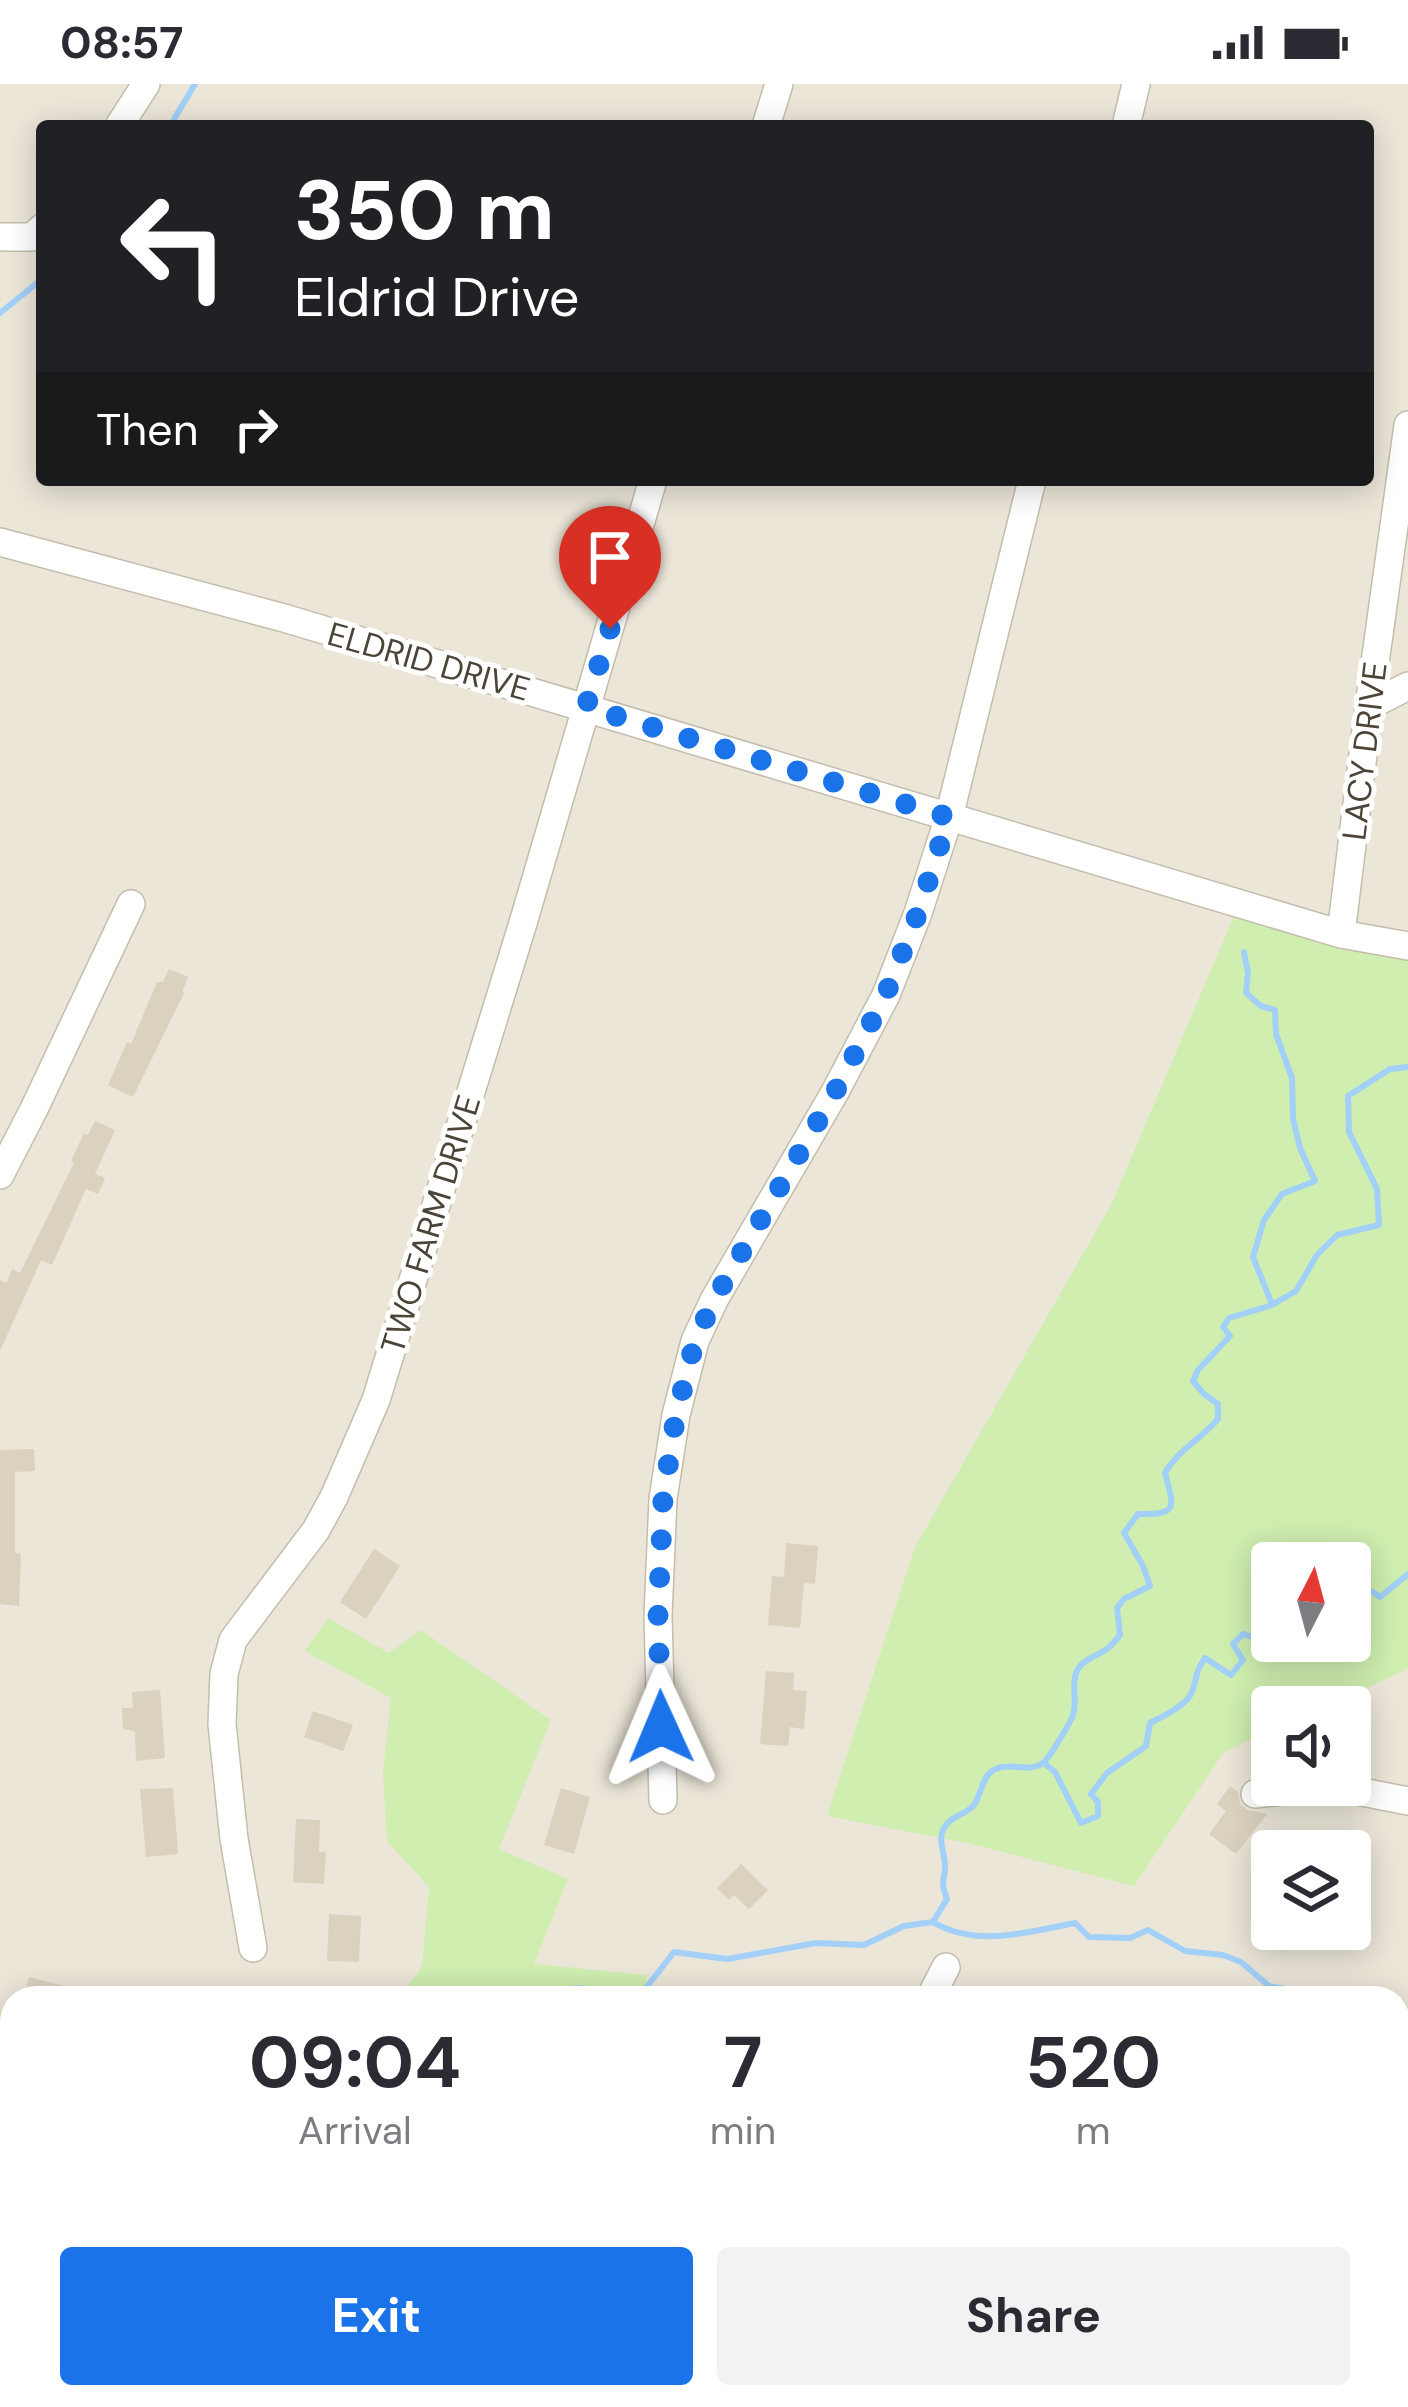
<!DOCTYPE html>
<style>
body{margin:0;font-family:"DM Sans",sans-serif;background:#f2f2f3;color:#2b2b33;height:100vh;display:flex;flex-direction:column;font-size:45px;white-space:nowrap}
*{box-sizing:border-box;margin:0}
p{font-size:39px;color:#7c7c81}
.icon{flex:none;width:66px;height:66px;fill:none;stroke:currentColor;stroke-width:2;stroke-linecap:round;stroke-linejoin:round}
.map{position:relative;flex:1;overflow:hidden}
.details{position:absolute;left:0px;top:1902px;width:1410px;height:423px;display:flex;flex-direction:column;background:#fff;border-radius:36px 36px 0 0;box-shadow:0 6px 30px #0003}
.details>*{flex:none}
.top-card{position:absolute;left:36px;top:36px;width:1338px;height:366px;border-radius:12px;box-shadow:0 6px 30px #0003;background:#202124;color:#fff;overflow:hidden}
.needle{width:78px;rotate:6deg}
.controls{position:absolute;left:1251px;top:1458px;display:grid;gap:24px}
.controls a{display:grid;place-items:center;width:120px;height:120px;border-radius:12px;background:#fff;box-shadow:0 6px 30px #0003;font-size:60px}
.pin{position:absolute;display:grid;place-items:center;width:102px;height:102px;color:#fff;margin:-123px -51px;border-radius:50% 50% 50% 0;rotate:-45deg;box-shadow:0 0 12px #0007}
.pin .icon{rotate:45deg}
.me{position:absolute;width:132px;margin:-66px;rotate:359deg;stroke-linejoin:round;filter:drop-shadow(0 0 9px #0008)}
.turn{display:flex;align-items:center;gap:42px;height:252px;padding:0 60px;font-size:54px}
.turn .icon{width:156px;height:156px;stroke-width:2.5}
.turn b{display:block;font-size:84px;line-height:102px}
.then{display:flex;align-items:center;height:114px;padding:0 60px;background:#0003;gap:24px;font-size:45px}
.eta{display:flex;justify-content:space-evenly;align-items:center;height:204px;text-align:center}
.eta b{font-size:72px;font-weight:700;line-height:84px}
.primary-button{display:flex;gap:24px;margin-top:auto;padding:24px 60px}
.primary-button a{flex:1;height:138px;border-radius:12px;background:#1a73e8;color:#fff;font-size:48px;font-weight:700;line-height:138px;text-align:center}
.primary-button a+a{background:#f2f2f3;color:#2b2b33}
.status{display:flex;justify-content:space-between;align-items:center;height:84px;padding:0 60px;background:#fff;direction:ltr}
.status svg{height:33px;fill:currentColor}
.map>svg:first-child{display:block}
</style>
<div class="status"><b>08:57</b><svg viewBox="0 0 49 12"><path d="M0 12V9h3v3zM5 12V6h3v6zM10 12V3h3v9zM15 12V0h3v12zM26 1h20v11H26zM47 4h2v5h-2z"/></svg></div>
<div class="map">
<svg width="1408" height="2323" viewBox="0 0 1408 2323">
<rect width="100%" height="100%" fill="#f7f4eb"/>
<path fill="#ebe6d8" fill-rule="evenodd" d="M0 0H1408V862L1239 821 1111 1121 827 1731 972 1760 1272 1630V1701H1350V1623H1286L1408 1565V2323H730L716 2313H1398V1914H12V1946L0 1939ZM42 42H1368V396H42ZM1272 1767H1350V1845H1272Z"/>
<polygon fill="#f1ead3" points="367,2313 716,2313 729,2323 351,2323"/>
<g fill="#cfeeb0" fill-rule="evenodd">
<path d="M1239 820 1408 862V1585L1324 1623H1272V1646L1224 1668 1134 1802 972 1760 827 1732 915 1463 1111 1121ZM1272 1479H1350V1557H1272Z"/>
<polygon points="328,1534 389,1569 421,1546 551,1636 499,1765 568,1795 534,1880 646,1891 647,1914 399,1914 422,1883 429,1803 387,1757 383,1689 391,1614 305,1567"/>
<polygon points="0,1927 12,1934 12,2313 367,2313 351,2323 0,2323"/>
</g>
<polygon fill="#e8e6e2" points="396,2313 594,2313 610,2323 387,2323"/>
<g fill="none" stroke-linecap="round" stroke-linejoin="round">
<g stroke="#a2d0f8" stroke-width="6">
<polyline points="170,42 195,0"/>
<polyline points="0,229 42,195"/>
<polyline points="1244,868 1248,889 1246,909 1261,922 1275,926 1276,950 1292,994 1293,1035 1300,1064 1315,1097 1282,1110 1264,1136 1253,1173 1272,1220"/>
<polyline points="1350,1508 1365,1503 1380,1513 1408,1490"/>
<path d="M1044 1679 1055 1688 1081 1739 1098 1732V1718L1091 1710 1107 1689 1146 1662 1150 1639C1163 1632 1184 1623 1191 1610 1198 1596 1193 1591 1205 1574L1231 1591 1243 1576 1233 1560 1243 1550 1279 1561 1305 1560V1557"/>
<path d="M933 1838C976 1864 1028 1848 1075 1839L1089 1853 1130 1854 1148 1846 1185 1867 1223 1871 1241 1878 1269 1902 1341 1914"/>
<path d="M540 1914C584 1895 595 1909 638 1914L674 1868 727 1875 816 1859 864 1861 904 1842 933 1838 947 1815C939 1794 946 1796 945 1779 943 1763 935 1749 951 1736 958 1730 968 1729 974 1721 983 1708 981 1690 998 1684 1013 1679 1031 1689 1044 1678 1049 1674 1071 1638 1073 1631 1078 1616 1070 1598 1078 1585 1088 1570 1105 1573 1120 1551L1117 1524 1124 1515 1150 1502 1143 1482 1124 1449 1138 1430C1181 1431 1173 1422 1165 1389 1178 1366 1201 1355 1218 1335V1320L1204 1310 1193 1297 1198 1286 1230 1252 1223 1243 1229 1234 1272 1221 1296 1207 1317 1171 1337 1151 1379 1141 1377 1105 1349 1048 1348 1012 1390 985 1408 983"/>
<polyline points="1398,1932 1408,1932"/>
<polyline points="0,2194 12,2192"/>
</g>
</g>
<g fill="#dad1bf">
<polygon points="169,885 188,893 182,908 184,909 133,1013 108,1001 127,958 131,960 157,898 163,898"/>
<polygon points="95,1037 115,1046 95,1090 105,1094 98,1110 86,1105 52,1181 41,1176 0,1267 0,1196 7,1199 12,1185 20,1189 74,1079 71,1077 84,1049 88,1051"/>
<polygon points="34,1365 35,1387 15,1388 15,1469 21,1470 19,1522 0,1520 0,1366"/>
<polygon points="786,1459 818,1462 815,1500 804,1499 800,1544 768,1541 772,1492 784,1493"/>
<polygon points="374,1465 400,1482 366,1535 340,1518"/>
<polygon points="766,1587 794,1589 793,1606 807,1607 804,1645 790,1643 788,1662 760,1660"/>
<polygon points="160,1606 165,1674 136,1677 135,1647 123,1645 122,1624 133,1624 132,1608"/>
<polygon points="313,1627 353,1641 343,1667 304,1653"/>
<polygon points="1230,1702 1238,1708 1240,1720 1247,1726 1267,1730 1236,1770 1209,1750 1226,1727 1217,1720"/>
<polygon points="173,1704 178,1770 146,1773 140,1705"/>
<polygon points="561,1704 590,1713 574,1770 544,1761"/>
<polygon points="296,1735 320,1736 319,1768 326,1768 324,1800 293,1798"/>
<polygon points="741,1780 768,1806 749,1825 734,1811 729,1816 717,1804"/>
<polygon points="329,1830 361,1832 359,1878 327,1877"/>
<polygon points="29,1893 92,1909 92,1914 24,1914"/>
</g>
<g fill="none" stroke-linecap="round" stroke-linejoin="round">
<g stroke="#c3bdac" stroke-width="30">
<g id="minor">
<polyline points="119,42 146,0"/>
<polyline points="766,42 779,0"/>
<polyline points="1126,42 1136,0"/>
<polyline points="2,153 32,153 42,144"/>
<polyline points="0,458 284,534 1341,850 1408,862"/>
<polyline points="1369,622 1408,602"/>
<polyline points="1341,850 1369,622 1408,341"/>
<polyline points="0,1091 34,1025 131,820"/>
<polyline points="1255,1710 1299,1705 1357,1707 1408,1717"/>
<polyline points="663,1716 658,1532 663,1415 676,1331 695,1257 714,1216 835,1008 886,911 918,829 949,733 1032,396"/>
<polyline points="253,1864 234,1755 222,1640 224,1590 233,1556 316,1446 334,1413 376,1316 523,839 653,396"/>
<polyline points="930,1914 946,1883"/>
<polyline points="1398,1961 1408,1964"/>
<polyline points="461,2313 464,2323"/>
<polyline points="548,2313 564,2323"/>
<polyline points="758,2313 759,2323"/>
<polyline points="423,2323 441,2313"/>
</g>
</g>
<g stroke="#c7ba9b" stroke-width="3" stroke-dasharray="6 6" stroke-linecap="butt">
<polyline points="0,2009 12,2027"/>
<polyline points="0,2149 12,2135"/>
<polyline points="678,2313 688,2323"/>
<polyline points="33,2323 47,2313"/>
</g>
<use href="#minor" stroke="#fff" stroke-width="27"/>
</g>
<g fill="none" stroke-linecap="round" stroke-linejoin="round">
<polyline stroke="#1a73e8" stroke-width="21" stroke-dasharray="0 37.8" points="610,545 586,623 949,733 918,829 886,910 835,1008 714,1216 695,1257 676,1331 663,1415 658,1532 661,1643"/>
</g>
<g text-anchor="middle" stroke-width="10" stroke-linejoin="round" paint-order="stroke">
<g font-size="33" fill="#4c4537" stroke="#fff">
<text transform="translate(429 577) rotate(16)" y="12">ELDRID DRIVE</text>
<text transform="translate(1364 667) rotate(-83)" y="12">LACY DRIVE</text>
<text transform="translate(430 1140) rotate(-73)" y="12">TWO FARM DRIVE</text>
</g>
</g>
</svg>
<div class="controls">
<a><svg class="needle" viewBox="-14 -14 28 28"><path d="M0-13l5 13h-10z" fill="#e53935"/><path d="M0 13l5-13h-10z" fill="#7c7c81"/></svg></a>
<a><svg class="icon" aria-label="sound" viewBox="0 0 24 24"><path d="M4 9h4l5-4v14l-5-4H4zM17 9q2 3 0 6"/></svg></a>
<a><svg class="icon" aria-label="layers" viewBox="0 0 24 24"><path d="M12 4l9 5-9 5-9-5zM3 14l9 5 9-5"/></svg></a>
</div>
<div class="pin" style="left:610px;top:545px;background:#d93025"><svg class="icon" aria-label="arrive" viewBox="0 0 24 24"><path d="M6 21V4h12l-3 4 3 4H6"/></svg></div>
<svg class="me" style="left:661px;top:1643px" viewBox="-20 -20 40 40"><path d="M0-17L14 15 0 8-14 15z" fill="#1a73e8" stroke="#fff" stroke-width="4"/></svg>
<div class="top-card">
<div class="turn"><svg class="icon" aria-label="left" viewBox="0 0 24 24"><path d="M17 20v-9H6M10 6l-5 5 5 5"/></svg><div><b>350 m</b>Eldrid Drive</div></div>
<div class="then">Then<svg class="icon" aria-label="right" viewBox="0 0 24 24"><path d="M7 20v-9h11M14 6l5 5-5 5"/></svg></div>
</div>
<section class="details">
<div class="eta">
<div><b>09:04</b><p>Arrival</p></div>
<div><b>7</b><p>min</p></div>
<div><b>520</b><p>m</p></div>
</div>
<div class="primary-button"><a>Exit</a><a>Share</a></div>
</section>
</div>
